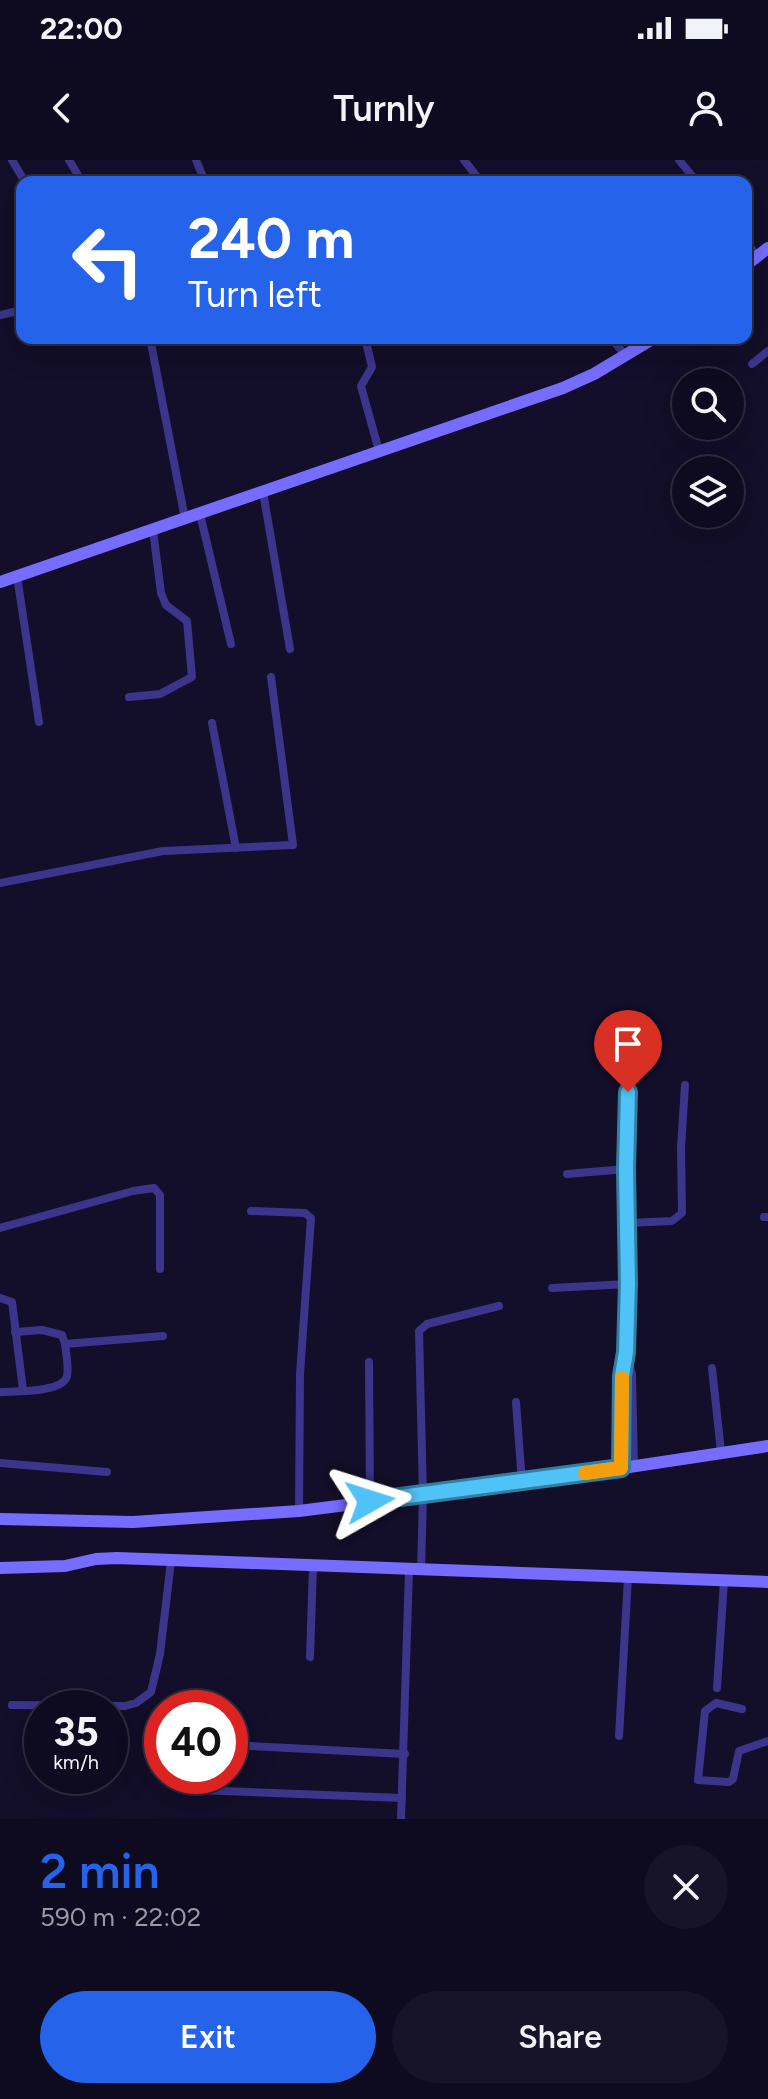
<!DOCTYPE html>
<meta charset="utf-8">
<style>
body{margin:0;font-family:Figtree,sans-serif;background:#171328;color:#f1f3f6;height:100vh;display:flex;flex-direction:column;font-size:30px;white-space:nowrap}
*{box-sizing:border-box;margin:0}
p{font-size:26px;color:#9b9aa4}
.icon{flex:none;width:44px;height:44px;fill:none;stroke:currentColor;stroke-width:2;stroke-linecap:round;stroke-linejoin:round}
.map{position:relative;height:1659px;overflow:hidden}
.side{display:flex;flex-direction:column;background:#0e0a1f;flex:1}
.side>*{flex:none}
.guide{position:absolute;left:16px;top:16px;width:736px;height:168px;border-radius:16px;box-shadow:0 8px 32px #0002,0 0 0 2px #2e2b3d;background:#2563eb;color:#fff;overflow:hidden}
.buttons{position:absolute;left:672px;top:208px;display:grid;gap:16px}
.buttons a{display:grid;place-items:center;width:72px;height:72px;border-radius:50%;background:#0e0a1f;box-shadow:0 8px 32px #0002,0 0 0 2px #2e2b3d;font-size:40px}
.speed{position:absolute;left:24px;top:1530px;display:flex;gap:16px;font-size:40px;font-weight:700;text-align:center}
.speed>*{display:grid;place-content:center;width:104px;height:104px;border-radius:50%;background:#0e0a1f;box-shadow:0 8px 32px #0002,0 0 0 2px #2e2b3d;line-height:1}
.speed small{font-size:20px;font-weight:400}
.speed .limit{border:12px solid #d22;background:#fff;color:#111}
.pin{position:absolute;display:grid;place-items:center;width:68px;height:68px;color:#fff;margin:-82px -34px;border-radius:50% 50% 50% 0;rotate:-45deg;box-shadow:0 0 8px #0007}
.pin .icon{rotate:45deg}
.me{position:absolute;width:88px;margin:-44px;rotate:84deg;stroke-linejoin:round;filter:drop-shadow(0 0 6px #0008)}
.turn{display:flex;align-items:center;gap:28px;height:168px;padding:0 40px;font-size:36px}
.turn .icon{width:104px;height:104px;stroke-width:2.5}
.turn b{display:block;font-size:56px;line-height:68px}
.round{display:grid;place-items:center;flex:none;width:84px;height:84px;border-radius:42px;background:#171328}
.summary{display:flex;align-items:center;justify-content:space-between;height:136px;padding:0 40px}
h1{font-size:48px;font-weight:600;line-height:60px;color:#2563eb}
.cta{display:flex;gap:16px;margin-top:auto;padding:16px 40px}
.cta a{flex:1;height:92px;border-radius:48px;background:#2563eb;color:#fff;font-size:32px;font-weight:600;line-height:92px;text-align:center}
.cta a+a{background:#171328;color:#f1f3f6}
.status{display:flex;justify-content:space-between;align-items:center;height:56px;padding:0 40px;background:#0e0a1f;direction:ltr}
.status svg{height:22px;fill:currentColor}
header{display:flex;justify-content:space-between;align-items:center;height:104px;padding:0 40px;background:#0e0a1f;font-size:36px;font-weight:600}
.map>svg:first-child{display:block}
</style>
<div class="status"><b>22:00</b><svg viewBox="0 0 49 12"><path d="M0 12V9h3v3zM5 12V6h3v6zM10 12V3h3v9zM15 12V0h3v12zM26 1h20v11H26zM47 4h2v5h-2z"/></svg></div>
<header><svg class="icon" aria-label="back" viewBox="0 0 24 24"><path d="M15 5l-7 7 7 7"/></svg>Turnly<svg class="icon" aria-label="person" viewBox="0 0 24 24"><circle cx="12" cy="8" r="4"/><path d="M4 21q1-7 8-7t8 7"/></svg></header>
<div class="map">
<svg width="768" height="1659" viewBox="0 0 768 1659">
<rect width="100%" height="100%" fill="#130e29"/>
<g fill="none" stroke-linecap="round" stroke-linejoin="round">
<g stroke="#3c358b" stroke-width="8">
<polyline points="12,0 25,22"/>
<polyline points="69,0 82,22"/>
<polyline points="196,0 205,22"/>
<polyline points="464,0 481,22"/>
<polyline points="679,0 697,22"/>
<polyline points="746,82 757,96"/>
<polyline points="0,155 22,150"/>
<polyline points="150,178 185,359"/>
<polyline points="365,178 372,207 361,226 379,291"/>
<polyline points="611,178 626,196"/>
<polyline points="752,204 768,191"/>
<polyline points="263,332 290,489"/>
<polyline points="200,354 231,484"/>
<polyline points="17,416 39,562"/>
<polyline points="129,537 160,534 192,517 187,461 166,445 161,433 153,370"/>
<polyline points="212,563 236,688"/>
<polyline points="0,723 163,691 293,685 271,517"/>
<polyline points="628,932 626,1009 628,1124 626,1192 632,1214 634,1307"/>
<polyline points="567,1014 626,1009"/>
<polyline points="251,1051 305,1053 311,1058 300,1214 299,1351"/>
<polyline points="764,1057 768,1057"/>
<polyline points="628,1063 672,1061 682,1053 681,988 685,925"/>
<polyline points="0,1068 133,1031 154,1028 160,1035 160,1109"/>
<polyline points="552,1128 628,1124"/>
<polyline points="0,1138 12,1142 23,1230"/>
<polyline points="15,1172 42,1170 62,1175 65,1184"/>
<polyline points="369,1202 370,1341"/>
<polyline points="712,1208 721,1292"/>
<path d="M0 1232C15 1231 63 1233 67 1216 69 1207 66 1193 65 1184L163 1176"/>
<polyline points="516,1242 522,1323"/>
<polyline points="0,1303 107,1312"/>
<polyline points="621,1308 622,1216 625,1197"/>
<polyline points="421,1411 423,1335 419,1171 427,1164 499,1146"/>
<polyline points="310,1497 313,1406"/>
<polyline points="717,1528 724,1421"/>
<polyline points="12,1545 125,1546 136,1543 151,1532 160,1494 171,1401"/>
<polyline points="742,1549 716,1543 705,1551 698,1620 729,1622 733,1619 739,1591 768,1581"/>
<polyline points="619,1576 628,1417"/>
<polyline points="230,1585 405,1594"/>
<polyline points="197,1630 402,1638"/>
<polyline points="401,1659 409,1411"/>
</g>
<g stroke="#766cff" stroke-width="12">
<polyline points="746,105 768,88"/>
<polyline points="0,422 563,228 594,214 654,178"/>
<polyline points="0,1359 133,1362 299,1351 550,1319 768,1286"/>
<polyline points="0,1408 65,1406 96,1399 117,1398 768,1422"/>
</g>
</g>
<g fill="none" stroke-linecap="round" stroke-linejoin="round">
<g stroke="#337fa1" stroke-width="20">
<polyline id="route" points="370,1341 621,1308 622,1216 626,1192 628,1124 626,1009 628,932"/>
</g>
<use href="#route" stroke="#4fc3f7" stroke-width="14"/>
<polyline stroke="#f59e0b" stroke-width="14" points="585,1313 621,1308 622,1218"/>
</g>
</svg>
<div class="buttons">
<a><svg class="icon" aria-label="search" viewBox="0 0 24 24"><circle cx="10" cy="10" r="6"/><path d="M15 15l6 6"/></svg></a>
<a><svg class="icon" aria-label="layers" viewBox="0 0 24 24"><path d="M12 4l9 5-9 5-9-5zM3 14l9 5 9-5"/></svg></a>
</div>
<div class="speed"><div>35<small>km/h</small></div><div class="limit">40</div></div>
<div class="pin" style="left:628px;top:932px;background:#d93025"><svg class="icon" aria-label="arrive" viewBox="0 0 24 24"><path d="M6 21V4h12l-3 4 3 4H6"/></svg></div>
<svg class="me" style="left:370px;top:1341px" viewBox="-20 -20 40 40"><path d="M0-17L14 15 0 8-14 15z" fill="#4fc3f7" stroke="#fff" stroke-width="4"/></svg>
<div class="guide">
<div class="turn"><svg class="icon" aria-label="left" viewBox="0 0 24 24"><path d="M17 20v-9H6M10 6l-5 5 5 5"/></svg><div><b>240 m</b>Turn left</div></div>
</div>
</div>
<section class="side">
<div class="summary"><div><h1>2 min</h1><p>590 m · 22:02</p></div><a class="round"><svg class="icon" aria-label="close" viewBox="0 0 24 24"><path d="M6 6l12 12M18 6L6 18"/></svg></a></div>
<div class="cta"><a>Exit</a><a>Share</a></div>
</section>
